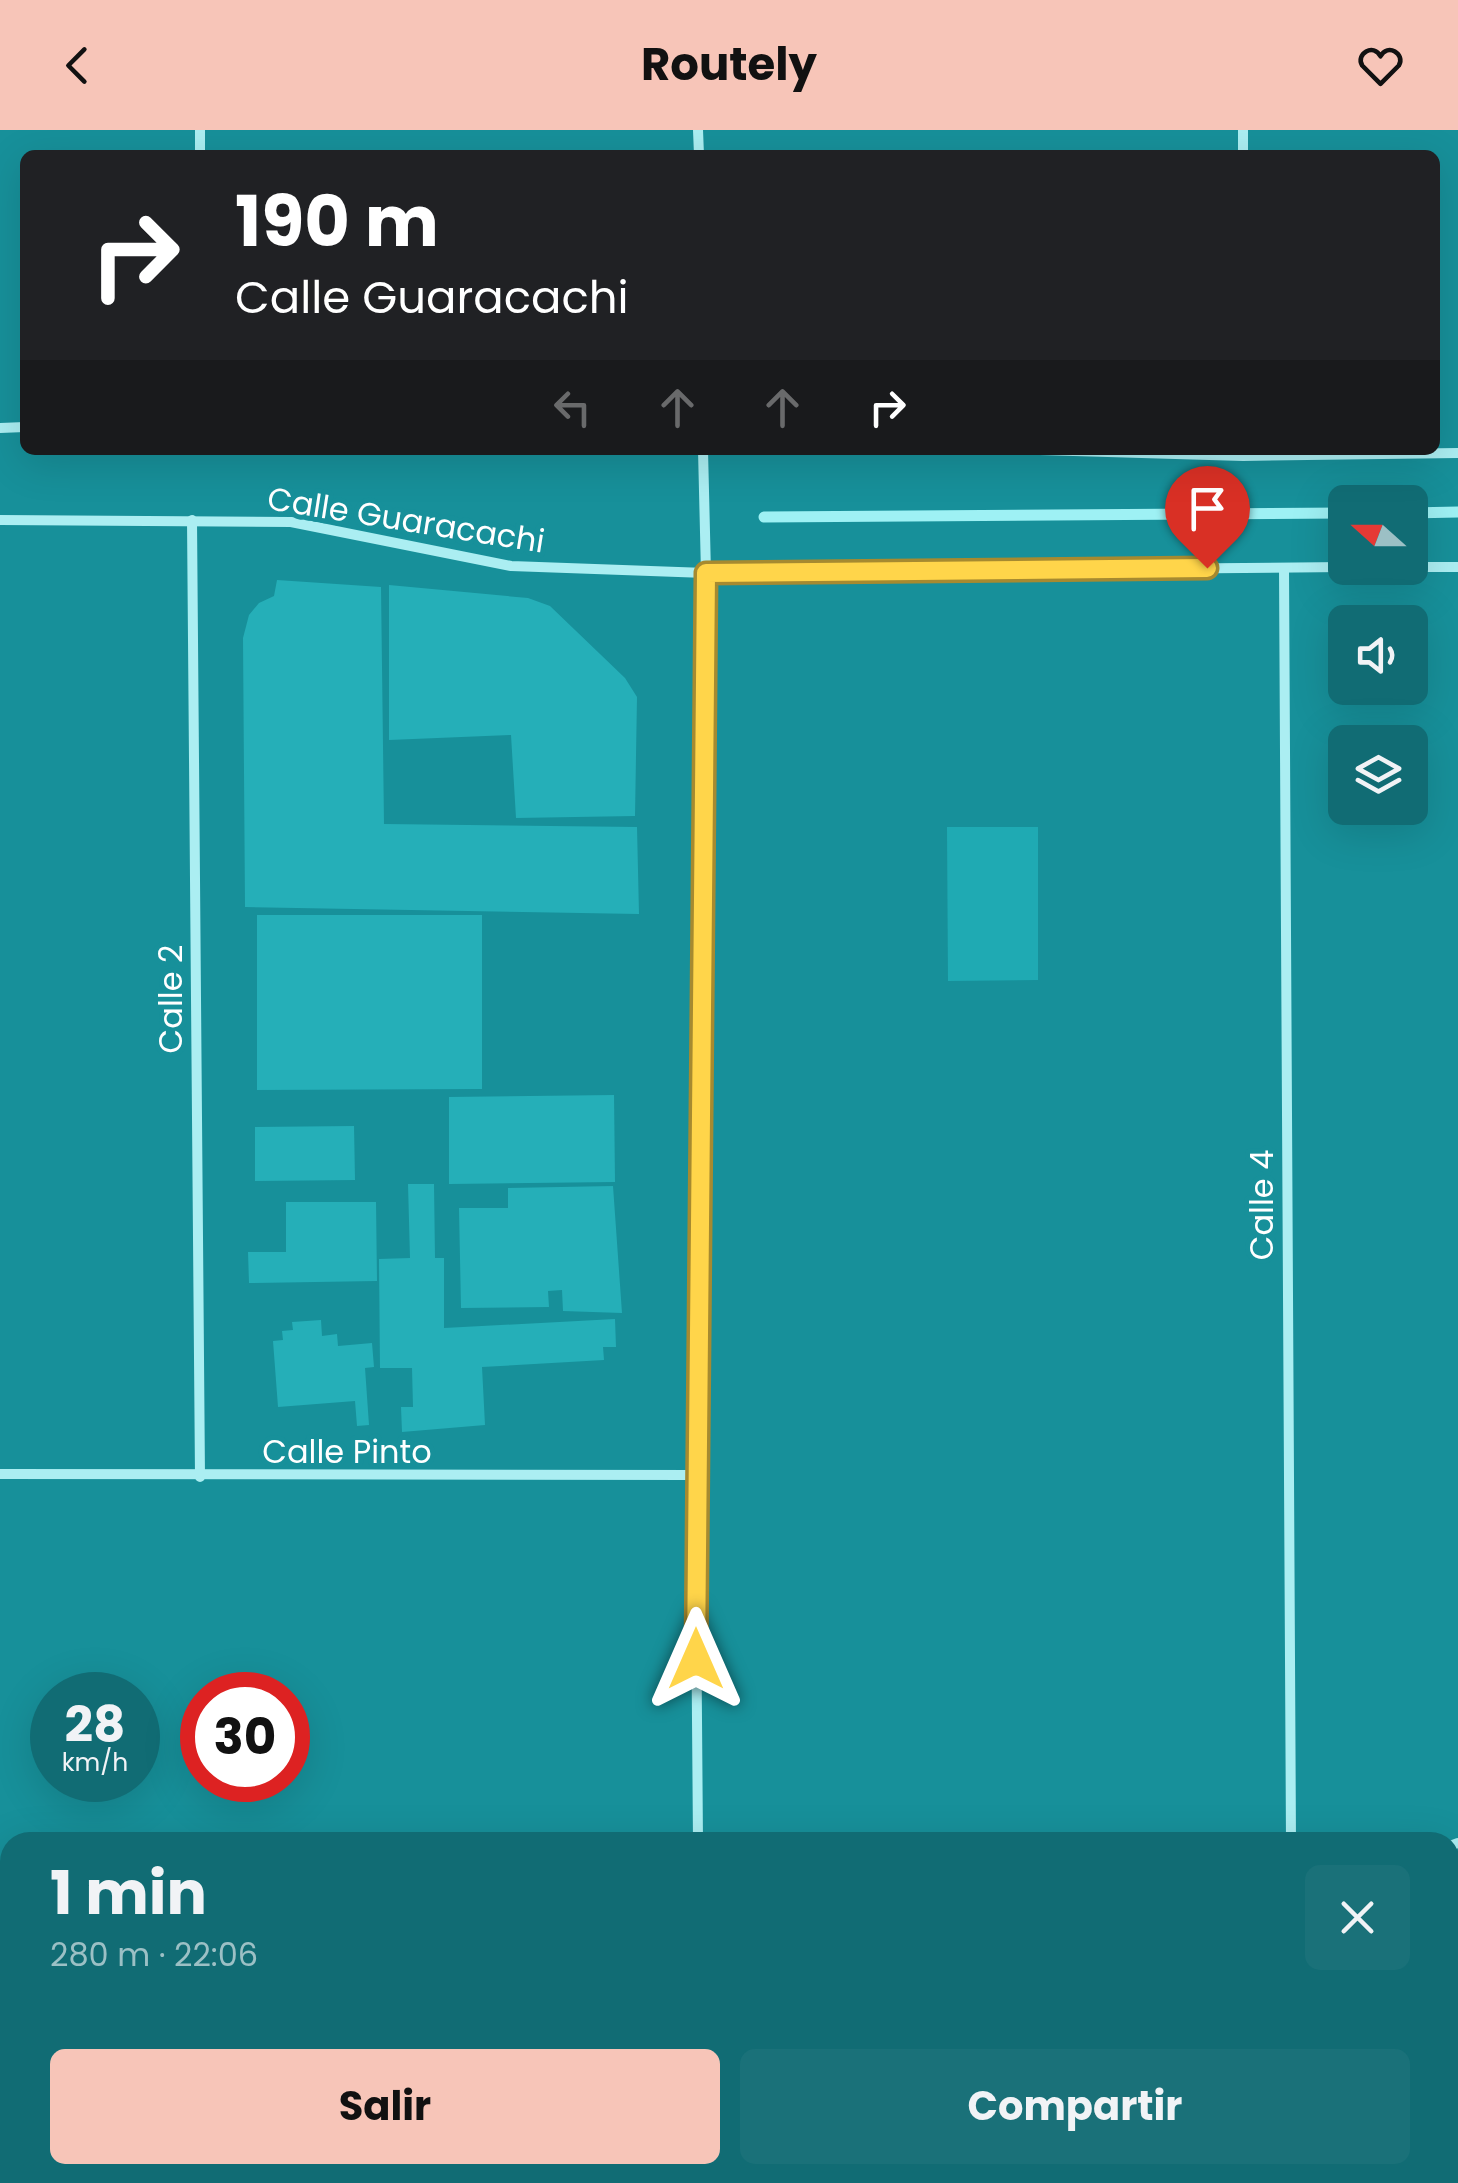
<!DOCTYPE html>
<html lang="es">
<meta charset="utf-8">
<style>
body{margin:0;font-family:Poppins,sans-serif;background:#1a7179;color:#f1f3f6;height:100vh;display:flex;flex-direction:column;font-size:38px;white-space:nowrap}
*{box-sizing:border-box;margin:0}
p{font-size:32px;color:#9cc0c5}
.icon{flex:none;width:55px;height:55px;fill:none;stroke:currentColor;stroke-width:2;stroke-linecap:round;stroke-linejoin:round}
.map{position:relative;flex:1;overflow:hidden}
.panel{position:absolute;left:0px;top:1702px;width:1460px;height:352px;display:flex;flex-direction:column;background:#116c74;border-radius:30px 30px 0 0;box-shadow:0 10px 40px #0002}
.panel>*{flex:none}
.hud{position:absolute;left:20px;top:20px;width:1420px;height:305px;border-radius:15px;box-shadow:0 10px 40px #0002;background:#202124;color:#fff;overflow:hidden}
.needle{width:65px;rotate:291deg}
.controls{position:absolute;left:1328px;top:355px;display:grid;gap:20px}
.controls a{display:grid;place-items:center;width:100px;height:100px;border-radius:15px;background:#116c74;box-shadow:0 10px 40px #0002;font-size:50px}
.speed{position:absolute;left:30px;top:1542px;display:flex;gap:20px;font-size:50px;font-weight:700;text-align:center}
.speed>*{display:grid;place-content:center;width:130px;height:130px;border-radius:50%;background:#116c74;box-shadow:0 10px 40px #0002;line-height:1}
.speed small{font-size:25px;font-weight:400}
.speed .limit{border:15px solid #d22;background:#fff;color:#111}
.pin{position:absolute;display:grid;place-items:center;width:85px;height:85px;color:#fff;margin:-102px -42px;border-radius:50% 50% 50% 0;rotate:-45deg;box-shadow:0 0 10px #0007}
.pin .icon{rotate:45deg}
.me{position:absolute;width:110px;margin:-55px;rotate:0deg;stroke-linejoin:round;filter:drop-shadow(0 0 8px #0008)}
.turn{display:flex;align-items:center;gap:35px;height:210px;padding:0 50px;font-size:45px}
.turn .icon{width:130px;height:130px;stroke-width:2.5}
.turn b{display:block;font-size:70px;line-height:85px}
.lanes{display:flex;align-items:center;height:95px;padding:0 50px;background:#0003;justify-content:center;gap:50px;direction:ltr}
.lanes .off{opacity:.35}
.round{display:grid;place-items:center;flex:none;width:105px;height:105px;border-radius:15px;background:#1a7179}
.summary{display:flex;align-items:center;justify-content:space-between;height:170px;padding:0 50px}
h1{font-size:60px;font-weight:700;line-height:75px}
.cta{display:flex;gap:20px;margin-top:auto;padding:20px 50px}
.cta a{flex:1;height:115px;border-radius:15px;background:#f7c5b8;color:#111;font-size:40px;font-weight:700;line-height:115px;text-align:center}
.cta a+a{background:#1a7179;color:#f1f3f6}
header{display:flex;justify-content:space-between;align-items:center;height:130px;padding:0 50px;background:#f7c5b8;color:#111;font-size:45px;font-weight:700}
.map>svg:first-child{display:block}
</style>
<header><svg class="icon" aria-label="back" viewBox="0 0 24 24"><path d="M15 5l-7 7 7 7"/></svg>Routely<svg class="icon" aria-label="heart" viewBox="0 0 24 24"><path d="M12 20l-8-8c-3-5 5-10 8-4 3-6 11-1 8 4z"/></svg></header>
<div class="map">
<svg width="1458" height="2053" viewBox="0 0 1458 2053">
<rect width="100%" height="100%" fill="#17909a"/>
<g fill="#1faab3">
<polygon points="947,697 1038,697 1038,850 948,851"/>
<rect x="269" y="2045" width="95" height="7"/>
</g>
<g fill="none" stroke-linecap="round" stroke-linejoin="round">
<g stroke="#9ef1f4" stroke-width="11">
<polyline points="1410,383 1458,382"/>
<polyline points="764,387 1345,383"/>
</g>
</g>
<g fill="#25afb8">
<polygon points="277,450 381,457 384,694 637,697 639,784 245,777 243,508 249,485 259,473 274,466"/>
<polygon points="389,455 528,468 550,476 625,548 637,567 635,686 516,688 511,605 389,610"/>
<polygon points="257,785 482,785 482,959 257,960"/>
<polygon points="614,965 615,1052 449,1054 449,967"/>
<polygon points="354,996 355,1050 255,1051 255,997"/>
<polygon points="408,1054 434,1054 435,1128 444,1128 444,1198 615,1189 616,1217 603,1217 604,1230 482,1237 485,1295 402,1302 401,1277 413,1277 412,1238 380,1238 379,1129 410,1128"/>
<polygon points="613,1056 622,1183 563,1181 562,1160 548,1161 549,1177 461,1178 459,1078 508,1078 508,1058"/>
<polygon points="286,1072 376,1072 377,1151 249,1153 248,1122 286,1122"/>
<polygon points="321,1190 322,1206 337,1204 338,1216 372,1213 374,1237 365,1238 369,1295 357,1296 355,1271 278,1277 273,1211 283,1210 282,1201 293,1200 292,1192"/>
</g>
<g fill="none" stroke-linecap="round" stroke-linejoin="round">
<g stroke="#abeef2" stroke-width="10">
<polyline points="200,0 200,25"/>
<polyline points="698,0 699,25"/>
<polyline points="1243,0 1243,25"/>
<polyline points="0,298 25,297"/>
<polyline points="1040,320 1243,326 1458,323"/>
<polyline points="0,390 291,392 511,436 706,443 1345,437"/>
<polyline points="192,390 200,1347"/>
<polyline points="1410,437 1458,437"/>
<polyline points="1284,438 1291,1712"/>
<polyline points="0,1344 695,1345"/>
<polyline points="698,1712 695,1345 706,443 703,320"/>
<polyline points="1450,1716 1458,1713"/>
<polyline points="704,2045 704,2053"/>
</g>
</g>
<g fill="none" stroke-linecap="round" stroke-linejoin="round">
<g stroke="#a68a30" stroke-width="25">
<polyline id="route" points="696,1529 706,443 1207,438"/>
</g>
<use href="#route" stroke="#ffd54a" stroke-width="18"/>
</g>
<g text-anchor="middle" stroke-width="10" stroke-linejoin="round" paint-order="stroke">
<g font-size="32" fill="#fff" stroke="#17909a">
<text transform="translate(406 390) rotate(9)" y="11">Calle Guaracachi</text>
<text transform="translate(171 869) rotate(-90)" y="11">Calle 2</text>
<text transform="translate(1262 1075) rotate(-90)" y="11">Calle 4</text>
<text x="347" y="1333">Calle Pinto</text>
</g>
</g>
</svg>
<div class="controls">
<a><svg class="needle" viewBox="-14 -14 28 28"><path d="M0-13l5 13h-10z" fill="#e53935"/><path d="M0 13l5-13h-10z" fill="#9cc0c5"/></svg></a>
<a><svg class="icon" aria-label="sound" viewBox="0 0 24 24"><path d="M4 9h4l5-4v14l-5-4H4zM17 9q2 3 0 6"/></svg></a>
<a><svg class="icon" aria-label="layers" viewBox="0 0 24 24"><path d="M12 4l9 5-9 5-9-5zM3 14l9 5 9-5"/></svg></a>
</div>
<div class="speed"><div>28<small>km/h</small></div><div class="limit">30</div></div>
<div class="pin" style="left:1207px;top:438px;background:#d93025"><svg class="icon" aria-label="arrive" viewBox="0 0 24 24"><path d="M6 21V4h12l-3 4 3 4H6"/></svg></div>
<svg class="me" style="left:696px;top:1529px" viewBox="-20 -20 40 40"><path d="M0-17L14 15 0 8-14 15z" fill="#ffd54a" stroke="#fff" stroke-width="4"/></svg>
<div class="hud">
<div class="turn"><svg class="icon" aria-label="right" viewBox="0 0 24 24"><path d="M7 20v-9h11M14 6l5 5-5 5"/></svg><div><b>190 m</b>Calle Guaracachi</div></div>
<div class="lanes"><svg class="icon off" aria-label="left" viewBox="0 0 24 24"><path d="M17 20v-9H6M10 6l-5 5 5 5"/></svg><svg class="icon off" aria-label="ahead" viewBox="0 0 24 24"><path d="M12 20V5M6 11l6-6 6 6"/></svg><svg class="icon off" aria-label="ahead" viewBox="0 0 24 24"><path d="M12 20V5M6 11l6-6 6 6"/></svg><svg class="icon" aria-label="right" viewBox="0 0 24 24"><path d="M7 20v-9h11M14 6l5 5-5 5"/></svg></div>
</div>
<section class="panel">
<div class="summary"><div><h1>1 min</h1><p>280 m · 22:06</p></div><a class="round"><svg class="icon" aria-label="close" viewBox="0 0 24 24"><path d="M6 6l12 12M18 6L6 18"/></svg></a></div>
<div class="cta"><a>Salir</a><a>Compartir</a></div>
</section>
</div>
